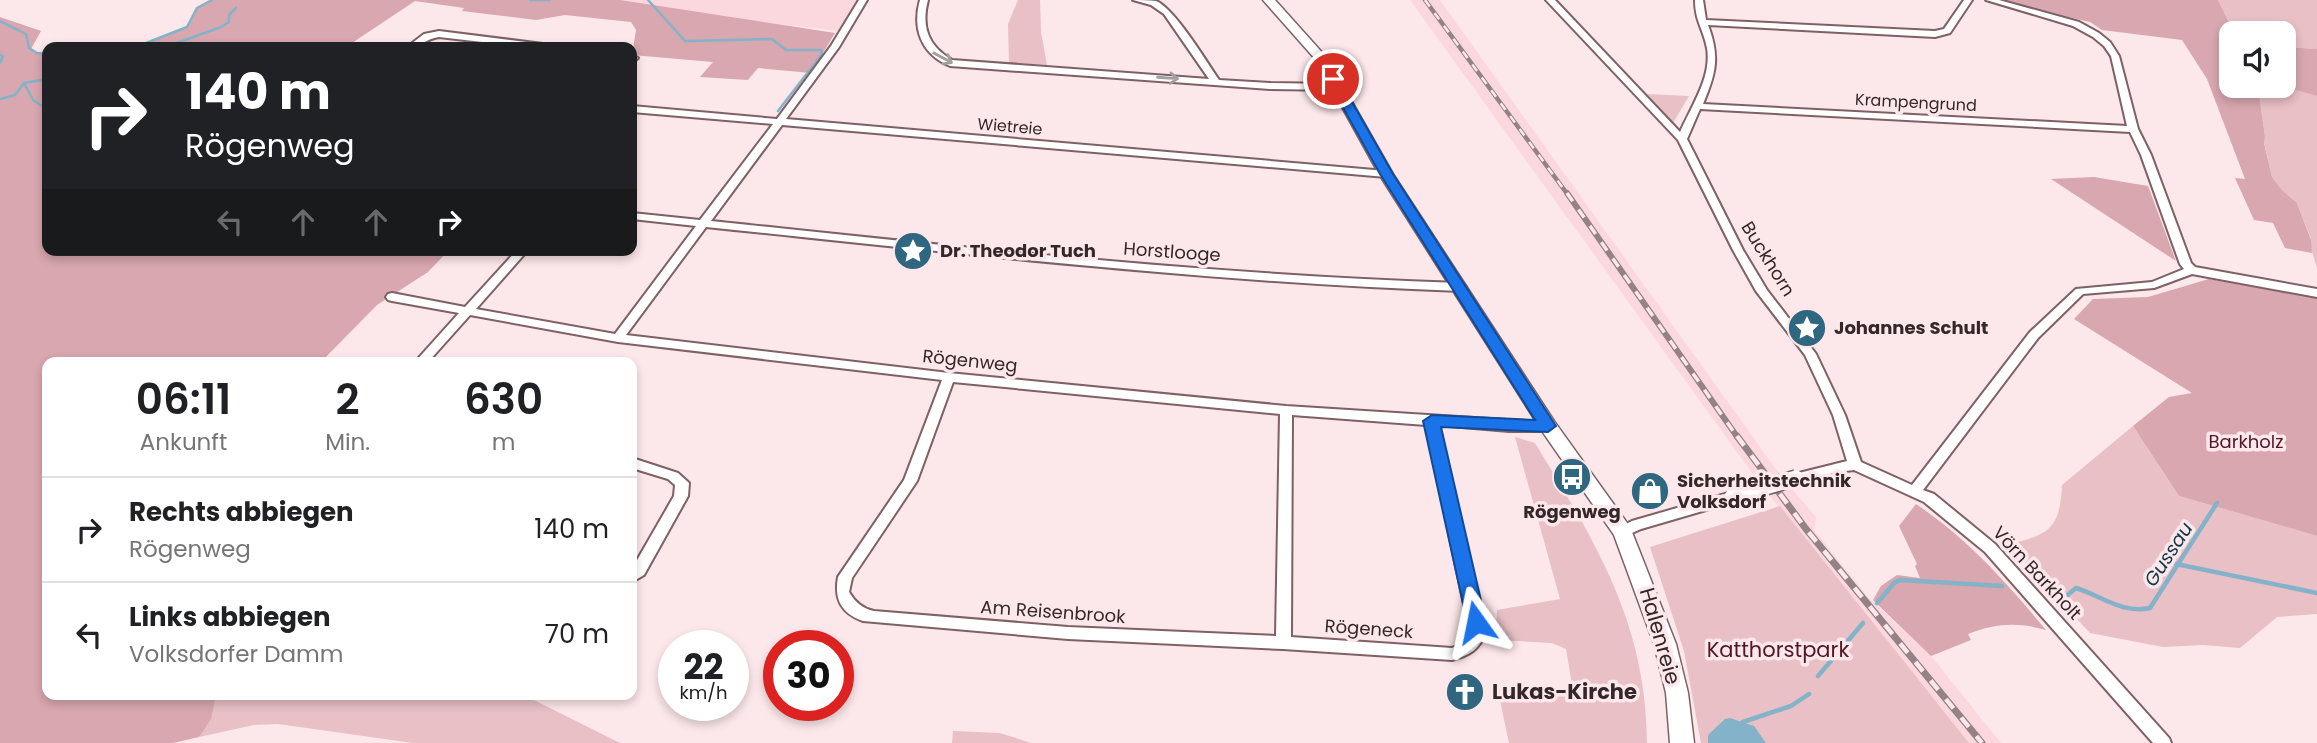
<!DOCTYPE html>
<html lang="de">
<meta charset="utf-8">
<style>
body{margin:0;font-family:Poppins,sans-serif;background:#f6f6f6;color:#202124;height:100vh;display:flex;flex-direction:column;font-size:26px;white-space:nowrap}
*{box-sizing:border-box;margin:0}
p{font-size:23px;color:#757577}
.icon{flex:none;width:38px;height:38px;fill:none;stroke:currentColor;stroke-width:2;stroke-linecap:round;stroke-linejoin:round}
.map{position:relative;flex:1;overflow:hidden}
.panel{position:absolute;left:42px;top:357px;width:595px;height:343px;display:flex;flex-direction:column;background:#fff;border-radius:14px;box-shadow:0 4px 10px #0003}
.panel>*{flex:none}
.hud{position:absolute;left:42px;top:42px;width:595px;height:214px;border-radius:14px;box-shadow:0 4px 10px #0003;background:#202124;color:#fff;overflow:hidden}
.tools{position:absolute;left:2219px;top:21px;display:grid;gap:14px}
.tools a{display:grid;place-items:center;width:77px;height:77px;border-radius:14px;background:#fff;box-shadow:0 4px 10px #0003;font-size:35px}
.speed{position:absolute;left:658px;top:630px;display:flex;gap:14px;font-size:35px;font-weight:700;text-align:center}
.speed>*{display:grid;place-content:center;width:91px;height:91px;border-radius:50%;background:#fff;box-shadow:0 4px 10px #0003;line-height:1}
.speed small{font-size:18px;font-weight:400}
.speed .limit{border:10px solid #d22;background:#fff;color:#111}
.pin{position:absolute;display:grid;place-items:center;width:60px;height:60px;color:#fff;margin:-30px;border:4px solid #fff;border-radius:50%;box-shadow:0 2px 7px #0007}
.me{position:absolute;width:77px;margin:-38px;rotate:348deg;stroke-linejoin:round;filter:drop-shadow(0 0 5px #0008)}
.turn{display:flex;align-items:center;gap:24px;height:147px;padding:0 28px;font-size:32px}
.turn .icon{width:91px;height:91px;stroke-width:2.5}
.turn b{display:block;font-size:49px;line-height:60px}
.lanes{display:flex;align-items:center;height:66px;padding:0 28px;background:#0003;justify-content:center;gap:35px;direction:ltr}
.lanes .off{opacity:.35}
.eta{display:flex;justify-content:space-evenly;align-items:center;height:119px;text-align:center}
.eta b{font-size:42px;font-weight:600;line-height:49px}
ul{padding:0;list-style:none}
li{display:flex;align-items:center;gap:21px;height:105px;padding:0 28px;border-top:2px solid #e0e0e0}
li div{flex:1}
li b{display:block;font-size:26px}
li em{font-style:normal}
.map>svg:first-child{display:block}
</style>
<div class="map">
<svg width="2317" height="743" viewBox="0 0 2317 743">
<rect width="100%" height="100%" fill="#fce7ea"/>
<g fill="#fbd8dd">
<polygon points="580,0 857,0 838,31"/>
<polygon points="1410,0 1440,0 1780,475 1816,517 1814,530 1867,596 1931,656 2001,743 1969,743 1760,484"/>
</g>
<g fill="#e8c0c6">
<polygon points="1018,0 1040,0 1041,32 1047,65 1009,63 1008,24"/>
<polygon points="2218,0 2317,0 2317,49 2284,47 2284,33 2234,33"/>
<polygon points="2258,86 2281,86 2317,96 2317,268 2310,245 2311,239 2297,203 2281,189 2272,177 2264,142 2265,137"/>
<polygon points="1647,94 1689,96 1673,123"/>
<path d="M2133 426 2179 496 2317 536V614L2277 617 2240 648 2203 645 2163 647 2090 633 2008 544C2050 535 2060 528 2062 485Z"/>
<path d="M1515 437 1535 443C1596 543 1646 622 1647 743H1509L1497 686 1573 691 1566 649 1552 643 1496 640 1497 610 1560 599Z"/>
<polygon points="1780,506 1969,743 1701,743 1684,651 1650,547"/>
<polygon points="216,695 524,695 620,743 413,743 278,724 254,725 199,737"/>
<polygon points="953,731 1000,733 1031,743 952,743"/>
</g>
<g fill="#d8a7af">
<polygon points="212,0 620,0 835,33 811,73 758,68 748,80 700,77 713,62 632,55 636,30 631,22 565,15 536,20 462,11 464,8 415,1 346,47 136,47 187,27 197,8"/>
<polygon points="1994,0 2218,0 2234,33 2231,33 2231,86 2258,86 2265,137 2264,143 2272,177 2281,189 2297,203 2311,240 2312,253 2285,248 2273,223 2254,220 2235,178 2245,179 2207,79 2182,40 2102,30 2090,22"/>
<polygon points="0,17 41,31 31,49 37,53 47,54 47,250 449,250 428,272 377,305 321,362 47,362 47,695 216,695 211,719 199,737 173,743 0,743"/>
<polygon points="2284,47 2317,49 2317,96 2281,86 2284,86"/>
<polygon points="2094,177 2148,186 2176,261 2051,179"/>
<polygon points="2209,279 2317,298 2317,536 2179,496 2133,426 2169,397 2192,393 2074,319 2093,299 2148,297"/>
<path d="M1916 504C1969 540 2005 581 2046 630 2018 622 1996 623 1968 634L1971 640 1931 656 1873 600 1881 586 1897 575 1920 578 1915 566 1917 564 1899 526Z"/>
</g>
<polygon fill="#84b2c9" points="1730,718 1754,726 1766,743 1708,743 1708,735 1725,719"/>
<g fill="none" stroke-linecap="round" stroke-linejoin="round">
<g stroke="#84b2c9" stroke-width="2.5">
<polyline points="530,0 550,0"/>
<polyline points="648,0 685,41 772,39 786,50 821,50 822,54 778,111"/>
<polyline points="0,21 26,34 29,48 37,53 47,54"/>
<polyline points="136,47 187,27 197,8 212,0"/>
<polyline points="166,47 221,27 229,22 229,15 236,8"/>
<polyline points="0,55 3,56 0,63"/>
<polyline points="24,83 32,98"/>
<polyline points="0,99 15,95 24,83 47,79"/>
<polyline points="33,100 47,109"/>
</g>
<g stroke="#84b2c9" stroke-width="4.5">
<polyline points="2176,564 2317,593"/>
<path d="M2059 597 2064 598 2076 588C2102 596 2122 614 2150 608L2217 503"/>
<polyline points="1877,603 1895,582 1901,580 2002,586"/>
<polyline points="1818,676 1863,623"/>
<polyline points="1743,722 1791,706 1809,694"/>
</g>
<g stroke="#7e6065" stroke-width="4">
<g id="minor">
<path d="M859 0H867L839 47 786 119 1386 171 1391 174 1386 177 782 125 711 221C960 247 1209 275 1460 283L1466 287 1460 291C1208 282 957 253 706 227L626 335 949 373 1286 406 1553 423 1554 426 1553 429 1548 431H1509L1439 425 1486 632C1479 650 1470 655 1452 660L1283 649 1068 639 863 621C841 613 834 599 838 577L904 480 942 380 618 342 470 315 428 362H415L459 313 392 301 388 300 386 297 388 294 392 293 465 307 517 250H528L476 309 615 334 696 226 632 219V213L700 220 773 124 632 112V106L777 119 831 46ZM953 382 1280 414 1276 636 1068 627 874 611C863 609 855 602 849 592L852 578 917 481ZM1292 415 1426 425 1470 632 1463 643 1452 648 1291 637Z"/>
<path d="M920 0H928C921 27 928 46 952 60L1209 79 1164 14 1151 5 1133 0C1140 0 1149 0 1156 1 1174 8 1206 61 1219 80L1270 83 1337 84 1342 87 1337 90 1270 89 950 66C921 54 912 28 920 0Z"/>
<path d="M1546 0H1555L1680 132C1691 107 1712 77 1707 48 1703 28 1695 21 1695 0H1703L1706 20 1935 31 1944 29 1964 0H1972L1950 33 1935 37 1708 25C1720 57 1716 73 1703 104L2127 126 2111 56 2104 46 2093 37 2073 26 1986 0H1999L2079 22 2099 33 2110 42 2119 56 2138 129 2151 155 2191 263 2195 267 2317 289V297L2192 274 2154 288 2083 294 2038 338 1923 490 1934 494 1995 544 2169 738 2171 743H2153L1985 552 1924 502 1854 470 1837 472 1796 483 1791 481 1789 478 1791 475 1847 461 1833 415 1805 355 1756 291 1733 250 1678 140ZM1700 109 2130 132 2141 155 2180 264 2184 269 2152 282 2076 289 2030 332 1912 485 1861 462 1845 415 1816 354 1767 290 1743 250 1687 139Z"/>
<path d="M439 31 543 44 547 47H524L439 37C425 39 420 48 407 47L424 34Z"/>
<polygon points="632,55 638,58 632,63"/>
<polygon points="632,458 678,473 689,483 688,496 644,575 632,582 632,569 674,496 675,485 668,479 632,468"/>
<polygon points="1732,492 1737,493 1739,497 1737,501 1641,529 1623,537 1618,536 1616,532 1618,528 1632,521"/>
</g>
</g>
<g stroke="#7e6065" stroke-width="3">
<polygon id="secondary" points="1263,0 1275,0 1327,58 1393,174 1554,421 1630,527 1676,644 1688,693 1694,743 1670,743 1666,693 1654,644 1614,535 1542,431 1379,174 1316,60"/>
</g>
<use href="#minor" fill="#fff" fill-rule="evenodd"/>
<use href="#secondary" fill="#fff" fill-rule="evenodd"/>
<g stroke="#948386" stroke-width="4.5">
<polyline id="rail-far2" points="1425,0 1568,195"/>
</g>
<g stroke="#948386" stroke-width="6">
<polyline id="rail-far1" points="1567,193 1738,438"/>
</g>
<g stroke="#948386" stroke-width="7">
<polyline id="rail" points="1737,436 1806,529 1982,743"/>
</g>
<use href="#rail-far2" stroke="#fce7ea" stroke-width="2.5" stroke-dasharray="8" stroke-linecap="butt"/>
<use href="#rail-far1" stroke="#fce7ea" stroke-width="3.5" stroke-dasharray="10" stroke-linecap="butt"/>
<use href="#rail" stroke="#fce7ea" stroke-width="4.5" stroke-dasharray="12" stroke-linecap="butt"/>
<g stroke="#7e6065" stroke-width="18" stroke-linecap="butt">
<polyline id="minor-bridge" points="1732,497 1796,478"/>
</g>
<use href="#minor-bridge" stroke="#fff" stroke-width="15"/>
</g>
<defs><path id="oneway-shaft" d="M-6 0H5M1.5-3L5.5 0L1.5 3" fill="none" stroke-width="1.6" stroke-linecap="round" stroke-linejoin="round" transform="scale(1.75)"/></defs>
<g stroke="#a49e9f">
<use href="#oneway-shaft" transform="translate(943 58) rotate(28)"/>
<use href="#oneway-shaft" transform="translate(1168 78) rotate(4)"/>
</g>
<polygon fill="#1a73e8" stroke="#114b97" stroke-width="2" points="1333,76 1339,79 1393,174 1556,426 1548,432 1441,427 1486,622 1483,627 1476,630 1469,627 1467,622 1423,421 1432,415 1535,420 1380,174 1327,79"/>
<defs>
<g id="sight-disc" transform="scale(2.0125)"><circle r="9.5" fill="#2f6680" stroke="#fce7ea"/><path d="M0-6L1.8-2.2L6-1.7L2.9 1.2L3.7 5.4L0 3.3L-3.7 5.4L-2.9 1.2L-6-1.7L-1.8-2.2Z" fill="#fff"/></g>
<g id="bus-disc" transform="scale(2.0125)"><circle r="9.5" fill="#2f6680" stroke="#fce7ea"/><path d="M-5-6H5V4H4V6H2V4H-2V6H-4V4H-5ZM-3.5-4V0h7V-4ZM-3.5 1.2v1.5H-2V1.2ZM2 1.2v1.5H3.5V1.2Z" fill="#fff"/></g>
<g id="shop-disc" transform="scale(2.0125)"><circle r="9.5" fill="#2f6680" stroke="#fce7ea"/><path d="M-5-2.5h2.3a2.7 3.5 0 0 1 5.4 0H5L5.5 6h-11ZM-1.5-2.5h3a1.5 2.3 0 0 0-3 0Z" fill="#fff"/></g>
<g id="church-disc" transform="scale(2.0125)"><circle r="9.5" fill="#2f6680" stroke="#fce7ea"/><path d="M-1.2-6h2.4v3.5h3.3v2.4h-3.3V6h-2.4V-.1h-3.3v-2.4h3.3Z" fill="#fff"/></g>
</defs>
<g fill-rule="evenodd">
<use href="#sight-disc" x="913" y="251"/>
<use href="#sight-disc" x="1807" y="328"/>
<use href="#bus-disc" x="1572" y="477"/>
<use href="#shop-disc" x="1650" y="491"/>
<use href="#church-disc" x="1465" y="692"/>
</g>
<g text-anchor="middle" stroke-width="7" stroke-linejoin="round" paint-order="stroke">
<g font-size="16" fill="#34272a" stroke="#fce7ea">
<text transform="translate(1916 102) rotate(3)" y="6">Krampengrund</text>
<text transform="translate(1010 126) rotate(5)" y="6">Wietreie</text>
</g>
<g font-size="18" font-weight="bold" fill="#34272a" stroke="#fce7ea" text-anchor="start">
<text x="940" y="257">Dr. Theodor Tuch</text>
<text x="1834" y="334">Johannes Schult</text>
<text x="1677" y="487">Sicherheitstechnik<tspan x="1677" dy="21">Volksdorf</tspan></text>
<text x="1572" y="518" text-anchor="middle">Rögenweg</text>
</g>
<g font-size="18" fill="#34272a" stroke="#fce7ea">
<text transform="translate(1172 252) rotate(4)" y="6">Horstlooge</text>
<text transform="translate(1768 259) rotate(58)" y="6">Buckhorn</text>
<text transform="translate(970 361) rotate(6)" y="6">Rögenweg</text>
<text transform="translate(2037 573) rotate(47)" y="6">Vörn Barkholt</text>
<text transform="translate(1053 612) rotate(4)" y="6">Am Reisenbrook</text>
<text transform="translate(1369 629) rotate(4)" y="6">Rögeneck</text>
</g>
<g font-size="18" fill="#521627" stroke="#fce7ea">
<text x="2246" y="448">Barkholz</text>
</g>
<g font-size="19" font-style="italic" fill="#103849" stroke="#fce7ea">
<text transform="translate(2168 554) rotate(-57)" y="7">Gussau</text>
</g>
<g font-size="21" fill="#34272a" stroke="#fce7ea">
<text transform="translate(1660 636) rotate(74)" y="7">Halenreie</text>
</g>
<g font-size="21" fill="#521627" stroke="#fce7ea">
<text x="1778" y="657">Katthorstpark</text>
</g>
<g font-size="21" font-weight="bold" fill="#34272a" stroke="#fce7ea" text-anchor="start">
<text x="1492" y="699">Lukas-Kirche</text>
</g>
</g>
</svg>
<div class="tools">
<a><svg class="icon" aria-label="sound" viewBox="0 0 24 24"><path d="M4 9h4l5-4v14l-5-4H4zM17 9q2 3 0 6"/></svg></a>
</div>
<div class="speed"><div>22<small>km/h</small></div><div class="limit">30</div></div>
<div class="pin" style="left:1333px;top:79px;background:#d93025"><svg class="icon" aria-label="arrive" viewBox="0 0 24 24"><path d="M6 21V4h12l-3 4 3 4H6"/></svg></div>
<svg class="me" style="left:1476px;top:622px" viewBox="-20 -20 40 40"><path d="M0-17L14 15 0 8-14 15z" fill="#1a73e8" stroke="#fff" stroke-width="4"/></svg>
<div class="hud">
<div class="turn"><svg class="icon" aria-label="right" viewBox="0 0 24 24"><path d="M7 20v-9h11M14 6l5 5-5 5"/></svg><div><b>140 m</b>Rögenweg</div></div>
<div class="lanes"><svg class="icon off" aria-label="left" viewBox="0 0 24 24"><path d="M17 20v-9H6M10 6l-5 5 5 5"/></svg><svg class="icon off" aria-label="ahead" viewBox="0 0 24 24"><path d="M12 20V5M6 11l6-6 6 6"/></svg><svg class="icon off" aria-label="ahead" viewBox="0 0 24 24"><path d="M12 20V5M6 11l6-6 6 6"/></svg><svg class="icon" aria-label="right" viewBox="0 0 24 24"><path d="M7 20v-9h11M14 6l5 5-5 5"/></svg></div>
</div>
<section class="panel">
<div class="eta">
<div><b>06:11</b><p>Ankunft</p></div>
<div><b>2</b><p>Min.</p></div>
<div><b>630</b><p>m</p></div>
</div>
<ul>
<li><svg class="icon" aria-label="right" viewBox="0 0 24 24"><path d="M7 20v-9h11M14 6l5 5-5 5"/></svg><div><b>Rechts abbiegen</b><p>Rögenweg</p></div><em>140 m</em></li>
<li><svg class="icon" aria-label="left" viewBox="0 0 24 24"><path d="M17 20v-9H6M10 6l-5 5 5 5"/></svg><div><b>Links abbiegen</b><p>Volksdorfer Damm</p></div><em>70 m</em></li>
</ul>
</section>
</div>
